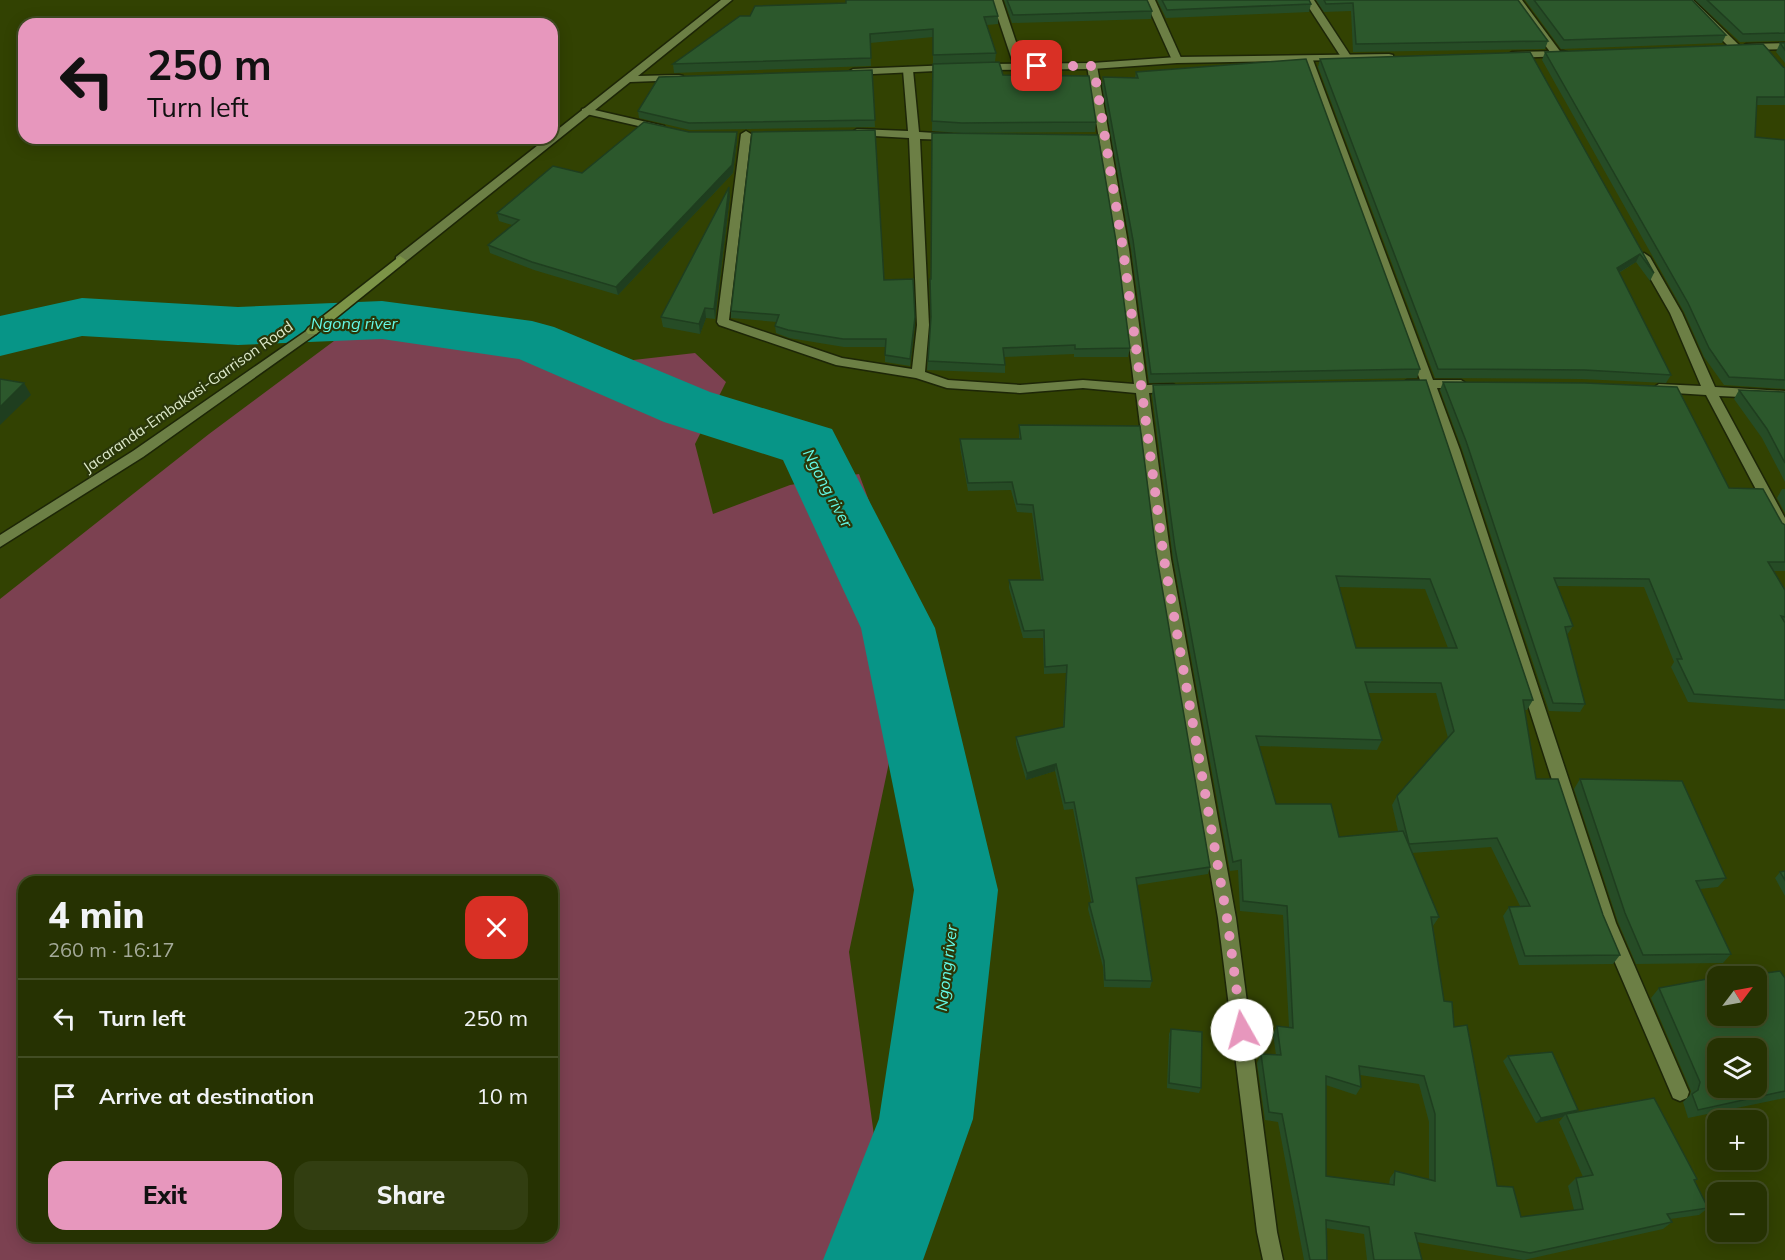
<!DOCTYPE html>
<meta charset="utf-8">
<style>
body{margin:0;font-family:Mulish,sans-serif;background:#323e11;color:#f1f3f6;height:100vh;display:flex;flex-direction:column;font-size:22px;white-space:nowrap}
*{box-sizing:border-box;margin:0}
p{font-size:20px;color:#a4aa99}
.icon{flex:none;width:33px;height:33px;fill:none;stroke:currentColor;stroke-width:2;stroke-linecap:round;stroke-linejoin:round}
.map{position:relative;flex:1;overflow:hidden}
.details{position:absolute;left:18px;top:876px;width:540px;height:366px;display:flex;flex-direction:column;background:#263202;border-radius:18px;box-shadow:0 3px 15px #0003,0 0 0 2px #424d24}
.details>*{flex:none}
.guide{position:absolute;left:18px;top:18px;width:540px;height:126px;border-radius:18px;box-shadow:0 3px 15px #0003,0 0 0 2px #424d24;background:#e797bd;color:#111;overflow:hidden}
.needle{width:39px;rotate:58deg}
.buttons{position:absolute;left:1707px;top:966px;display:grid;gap:12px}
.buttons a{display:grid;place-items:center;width:60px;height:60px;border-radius:12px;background:#263202;box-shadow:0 3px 15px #0003,0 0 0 2px #424d24;font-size:30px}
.pin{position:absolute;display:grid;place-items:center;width:51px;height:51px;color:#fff;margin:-26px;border-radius:12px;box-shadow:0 3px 9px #0006}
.me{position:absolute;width:66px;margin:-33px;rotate:353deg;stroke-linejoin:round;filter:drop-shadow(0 0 4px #0008)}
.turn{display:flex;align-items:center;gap:21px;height:126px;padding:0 30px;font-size:27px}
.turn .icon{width:78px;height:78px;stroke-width:2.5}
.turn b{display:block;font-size:42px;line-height:51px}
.round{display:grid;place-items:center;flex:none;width:63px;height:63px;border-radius:18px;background:#323e11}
.head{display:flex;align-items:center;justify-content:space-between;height:102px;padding:0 30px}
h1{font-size:36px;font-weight:800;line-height:45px}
.button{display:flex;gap:12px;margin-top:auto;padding:12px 30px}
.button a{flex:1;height:69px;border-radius:18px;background:#e797bd;color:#111;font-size:24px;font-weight:800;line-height:69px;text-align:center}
.button a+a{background:#323e11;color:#f1f3f6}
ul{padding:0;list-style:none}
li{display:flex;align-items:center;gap:18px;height:78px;padding:0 30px;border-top:2px solid #424d24}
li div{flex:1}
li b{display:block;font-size:22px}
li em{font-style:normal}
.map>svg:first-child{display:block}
</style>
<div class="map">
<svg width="1785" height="1260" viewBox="0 0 1785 1260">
<rect width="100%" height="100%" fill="#324202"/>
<path fill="#7c4151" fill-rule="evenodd" d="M466 326 557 339 607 363 695 353 726 382 695 444 713 514 790 485 859 474 917 630 849 952 891 1260H0V599L209 434 338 338ZM24 882H552V1236H24Z"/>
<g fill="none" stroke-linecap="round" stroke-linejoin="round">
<polygon fill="#079587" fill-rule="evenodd" points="82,298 238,307 382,301 532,321 554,327 710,392 832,429 935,628 998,890 973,1119 923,1260 823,1260 879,1119 914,890 861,628 783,460 664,422 519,359 382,339 238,345 82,336 0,356 0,316"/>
<g stroke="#1d2607" stroke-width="3">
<g id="minor">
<polygon points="992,0 1002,0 1024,66 1023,68 1014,66"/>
<polygon points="1145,0 1155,0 1182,60 1181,62 1172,60"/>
<polygon points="1304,0 1314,0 1352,58 1351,60 1343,60"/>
<polygon points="1512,0 1522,0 1562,54 1561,56 1553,56"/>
<polygon points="1683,0 1693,0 1739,45 1739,49 1731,49"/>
<polygon points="1308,57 1313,60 1433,380 1461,380 1467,384 1461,388 1437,388 1460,450 1616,923 1689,1092 1687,1098 1680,1101 1673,1098 1598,923 1446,450 1424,388 1407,388 1401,384 1407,380 1420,380 1303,60"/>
<polygon points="1092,63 1097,66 1129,249 1147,385 1173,384 1179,388 1173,392 1149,393 1171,559 1236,918 1277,1232 1283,1260 1263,1260 1257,1232 1218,918 1157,559 1136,393 1083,388 1020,393 947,388 916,378 836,365 719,325 717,322 741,134 746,131 751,134 729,320 842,358 912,369 917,325 909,138 857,135 852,132 857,129 908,131 903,70 908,67 913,70 919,132 952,134 957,137 952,140 920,139 929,325 925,372 948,380 1020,385 1083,380 1134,384 1117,249 1087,66"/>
<polygon points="586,108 664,126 665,128 660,131 582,113 582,109"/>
<polygon points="1644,253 1650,257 1682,313 1715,387 1785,391 1785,399 1719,396 1785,518 1785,536 1778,531 1706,395 1659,392 1653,388 1659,384 1701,386 1670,313 1638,257"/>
</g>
</g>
<g stroke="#1d2607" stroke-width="3">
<g id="tertiary">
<polygon points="721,0 732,0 638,76 679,75 683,76 683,80 630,82 404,263 396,263 396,257 547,138 552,138 552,134"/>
<polygon points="1785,43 1785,49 1746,50 1741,47 1746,44"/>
<polygon points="1563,51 1567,52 1567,56 1512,58 1507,55 1512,52"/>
<polygon points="1389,54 1393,55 1393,59 1177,63 1092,69 981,70 976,67 981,64 1092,63 1177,57"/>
<polygon points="952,65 956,66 956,70 853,75 848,72 853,69"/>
<polygon points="312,327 316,328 318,331 316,334 143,457 0,547 0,535 133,451"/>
</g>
</g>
<g stroke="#1d2607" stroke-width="3">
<polygon id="secondary" points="400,256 406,260 404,263 316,334 308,334 306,331 308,328"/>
</g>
<use href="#minor" fill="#6c7f45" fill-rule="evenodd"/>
<use href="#tertiary" fill="#6c7f45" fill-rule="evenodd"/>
<use href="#secondary" fill="#7c9447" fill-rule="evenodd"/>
</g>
<g fill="#264c26" fill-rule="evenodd">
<polygon points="1004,0 1147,0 1152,11 1151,19 1012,23"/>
<polygon points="1157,0 1309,0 1311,4 1309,12 1166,18"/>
<polygon points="1316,0 1518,0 1548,41 1545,49 1353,52 1351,11 1324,12"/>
<polygon points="1525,0 1692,0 1726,35 1722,43 1561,49"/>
<polygon points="1695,0 1785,0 1785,41 1740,42"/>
<polygon points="846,3 998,16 998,24 987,25 996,53 995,62 933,64 933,37 870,43 871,66 674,73 673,64 750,16"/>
<polygon points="1780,43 1785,43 1785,63 1776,52"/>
<polygon points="1530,52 1654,273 1650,281 1636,262 1619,273 1671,375 1666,383 1581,379 1435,378 1318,67 1320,59"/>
<polygon points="1545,52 1785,68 1785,105 1756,105 1755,137 1785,140 1785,389 1724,385 1704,357 1684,312 1542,60"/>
<polygon points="933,64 1096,122 1095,132 962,133 932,131"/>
<polygon points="872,70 875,127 690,130 639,118 638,111"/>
<polygon points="1136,72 1420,369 1417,378 1149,383 1131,249 1102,86 1103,77 1135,78"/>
<polygon points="689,132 737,139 733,173 618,295 534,270 490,253 488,245 512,225 499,221 497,213"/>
<polygon points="730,196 715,319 706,318 700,334 663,327 661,317"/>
<polygon points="930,279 1130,348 1128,357 1074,357 1074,354 1004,357 1005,365 1005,373 927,370 931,321"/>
<polygon points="884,280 915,317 910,366 885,362 885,347 844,347 789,338 776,333 775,326 777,322 731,318 731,311"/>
<path d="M1426 380 1533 700 1527 710H1524L1536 779 1603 915 1620 955 1613 964 1519 965 1503 916 1509 907 1520 906 1491 847 1412 853 1439 917 1433 926 1444 1001 1454 1027 1497 1186 1521 1217 1574 1210 1568 1186 1576 1178 1583 1177 1559 1122 1563 1117 1536 1123 1503 1061 1508 1056 1575 1112 1697 1179 1695 1181 1708 1208 1699 1215 1670 1219 1672 1222 1663 1229 1524 1260 1417 1242 1422 1260H1367L1364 1234 1326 1228V1260H1304L1278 1122 1265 1120 1257 1063 1261 1054 1276 1055 1273 1034 1277 1026 1289 1027 1283 915 1240 911 1238 870 1230 871 1173 559 1152 395 1153 385ZM1339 587 1425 589 1448 648H1356ZM1368 693H1436L1448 738 1397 796 1392 805 1398 831 1339 837 1276 804 1259 746 1377 750 1382 740ZM1360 1075 1419 1084 1429 1122V1179L1395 1171 1390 1178 1389 1185 1326 1176V1085L1356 1095 1361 1087Z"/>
<polygon points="1443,382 1729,488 1785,525 1785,571 1773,571 1785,590 1785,709 1688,702 1671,667 1674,662 1644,587 1557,586 1573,626 1567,635 1585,704 1580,712 1549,711 1462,449 1440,390"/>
<polygon points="1739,390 1785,392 1785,482 1762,438 1734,399"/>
<polygon points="1019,425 1156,552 1210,867 1208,874 1137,885 1152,981 1150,988 1104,987 1103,967 1088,909 1089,903 1091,902 1073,809 1064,810 1055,771 1026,780 1016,744 1016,737 1063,727 1066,673 1044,674 1043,638 1023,638 1009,588 1009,580 1041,580 1032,513 1017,512 1011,490 968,491 960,447 960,439 1019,439"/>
<polygon points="1782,489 1785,489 1785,513 1777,498"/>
<polygon points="1580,779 1726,878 1718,887 1700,889 1731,954 1723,963 1636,964 1618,922 1574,789"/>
<polygon points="1785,871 1785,896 1775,878 1780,872"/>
<polygon points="1785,978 1785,1098 1688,1118 1683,1102 1690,1095 1691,1091 1651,998 1659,988"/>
<polygon points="1171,1029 1201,1088 1199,1093 1167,1088 1169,1034"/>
</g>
<g fill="#1f3e1f">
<polygon points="737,132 737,139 733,173 618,295 616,287"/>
<polygon points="729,187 730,196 715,319 714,309"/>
<polygon points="1640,254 1636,262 1613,276 1617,268"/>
<polygon points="705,308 706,318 700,334 699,324"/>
<polygon points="915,317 915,325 910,366 910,359"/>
<polygon points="24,383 31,395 0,425 0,407"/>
<polygon points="1056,764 1055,771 1026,780 1027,773"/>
<polygon points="1578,1110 1573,1115 1566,1114 1563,1117 1536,1123 1541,1118"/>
</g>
<g fill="#2c582c" stroke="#1f3e1f" stroke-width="1.5" fill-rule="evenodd">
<polygon points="846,0 993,0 998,16 984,17 996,53 933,55 933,29 870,34 871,58 673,64 740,16 750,16 755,6 846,3"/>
<polygon points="1007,0 1147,0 1152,11 1013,15"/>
<polygon points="1162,0 1309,0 1311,4 1167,10"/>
<polygon points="1324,0 1518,0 1548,41 1356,44 1353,3 1326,4"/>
<polygon points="1534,0 1692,0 1726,35 1564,40"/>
<polygon points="1707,0 1785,0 1785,33 1743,34"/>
<polygon points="1780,43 1785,43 1785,50"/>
<polygon points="1763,44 1783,67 1785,68 1785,97 1757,97 1755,137 1785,140 1785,380 1729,377 1709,348 1688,303 1545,52"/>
<polygon points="1530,52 1654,273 1640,254 1617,268 1671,375 1585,370 1438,369 1320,59"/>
<polygon points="1306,59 1420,369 1151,374 1133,240 1103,77 1138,78 1136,72"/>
<polygon points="999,62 1003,75 1089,76 1096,122 962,123 932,121 933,64"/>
<polygon points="872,70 875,120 689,123 638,111 659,77"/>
<polygon points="644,122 689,132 737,132 732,165 616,287 532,262 488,245 519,220 497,213 553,166 582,173"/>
<polygon points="875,130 884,280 913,279 915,317 910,359 885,355 886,339 843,339 788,330 775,326 779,315 731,311 752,132"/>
<polygon points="932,133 1098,135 1116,241 1130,348 1075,349 1075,345 1003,348 1005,365 928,361 931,317 930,279 931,279"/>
<polygon points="729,187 714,309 705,308 699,324 661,317"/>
<polygon points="0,379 24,383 0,407"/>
<path d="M1426 380 1533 700H1523L1536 779H1558L1603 915 1620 955 1525 956 1509 907 1530 906 1497 838 1409 844 1397 796 1454 731 1441 683 1365 682 1382 740 1256 736 1276 804H1331L1339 837 1403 831 1439 917H1431L1444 1001 1452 1002 1454 1027 1467 1025 1497 1186 1513 1187 1521 1217 1583 1209 1576 1178 1593 1175 1566 1114 1654 1098 1697 1179 1694 1180 1708 1208 1667 1214 1672 1222 1530 1253 1415 1233 1422 1260H1374L1369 1227 1326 1220 1327 1260H1310L1282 1114 1269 1112 1261 1054 1281 1055 1277 1026 1293 1028 1287 906 1243 901 1241 860 1233 862 1175 548 1153 385ZM1336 576 1430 579 1457 648H1356ZM1359 1066 1424 1076 1435 1114V1181L1395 1171 1394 1185 1326 1176V1076L1361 1087Z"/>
<polygon points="1443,382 1585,383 1677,387 1729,488 1763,489 1782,523 1785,525 1785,562 1768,562 1785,590 1785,617 1781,616 1785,623 1785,700 1694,694 1677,659 1682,659 1649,579 1554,578 1573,626 1565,627 1585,704 1553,703 1466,441"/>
<polygon points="1739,390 1785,392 1785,463 1767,429"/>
<polygon points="1019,425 1140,426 1156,552 1210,867 1136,878 1152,981 1105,980 1104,961 1089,903 1093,902 1074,802 1065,803 1056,764 1027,773 1016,737 1064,727 1067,665 1045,667 1044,630 1024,631 1009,580 1043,580 1033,505 1017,504 1012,482 968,483 960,439 1021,439"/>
<polygon points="1580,779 1682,781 1726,878 1696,881 1731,954 1643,955 1625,913"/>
<polygon points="1785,871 1785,880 1780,872"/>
<path d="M1780 971 1785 978V1091L1698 1110 1692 1094 1698 1090 1700 1082 1659 988 1718 977V1016H1756V976H1745ZM1718 1048H1756V1088H1718Z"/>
<polygon points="1742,973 1744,976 1722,976"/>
<polygon points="1171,1029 1202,1032 1201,1088 1169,1083"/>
<polygon points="1552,1052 1578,1110 1541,1118 1508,1056"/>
</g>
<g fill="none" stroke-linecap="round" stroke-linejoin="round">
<polyline stroke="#e797bd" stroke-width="10" stroke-dasharray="0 18" points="1037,66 1092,66 1096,81 1123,249 1164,559 1227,918 1242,1030"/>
</g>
<g text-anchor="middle" stroke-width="4.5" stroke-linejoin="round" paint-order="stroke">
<g font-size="15" fill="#dde9ca" stroke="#2a3709">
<text transform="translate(188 397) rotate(-35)" y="5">Jacaranda-Embakasi-Garrison Road</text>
</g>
<g font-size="16" font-style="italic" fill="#65fae7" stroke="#2a3709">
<text x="354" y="329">Ngong river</text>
<text transform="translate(828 488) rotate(62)" y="6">Ngong river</text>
<text transform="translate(946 968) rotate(-83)" y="6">Ngong river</text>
</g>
</g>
</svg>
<div class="buttons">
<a><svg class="needle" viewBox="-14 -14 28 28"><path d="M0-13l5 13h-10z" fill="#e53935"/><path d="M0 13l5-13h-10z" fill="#a4aa99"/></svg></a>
<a><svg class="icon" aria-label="layers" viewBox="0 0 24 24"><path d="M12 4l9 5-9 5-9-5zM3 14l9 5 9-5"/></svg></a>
<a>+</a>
<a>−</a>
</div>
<div class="pin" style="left:1037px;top:66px;background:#d93025"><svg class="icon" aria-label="arrive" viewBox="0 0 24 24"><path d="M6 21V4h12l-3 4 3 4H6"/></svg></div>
<svg class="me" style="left:1242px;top:1030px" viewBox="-20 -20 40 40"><circle r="19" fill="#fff"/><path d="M0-13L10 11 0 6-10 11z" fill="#e797bd"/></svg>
<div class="guide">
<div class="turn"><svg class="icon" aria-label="left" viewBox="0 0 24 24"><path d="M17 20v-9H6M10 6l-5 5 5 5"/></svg><div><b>250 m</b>Turn left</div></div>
</div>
<section class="details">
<div class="head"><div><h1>4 min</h1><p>260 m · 16:17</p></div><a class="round" style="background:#d93025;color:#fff"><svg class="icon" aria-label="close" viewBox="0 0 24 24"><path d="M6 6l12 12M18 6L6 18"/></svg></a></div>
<ul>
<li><svg class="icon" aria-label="left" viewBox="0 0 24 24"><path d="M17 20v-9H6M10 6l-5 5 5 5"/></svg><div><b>Turn left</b></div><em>250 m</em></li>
<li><svg class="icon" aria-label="arrive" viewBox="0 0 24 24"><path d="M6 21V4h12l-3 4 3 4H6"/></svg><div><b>Arrive at destination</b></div><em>10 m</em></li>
</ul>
<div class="button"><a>Exit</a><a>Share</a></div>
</section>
</div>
